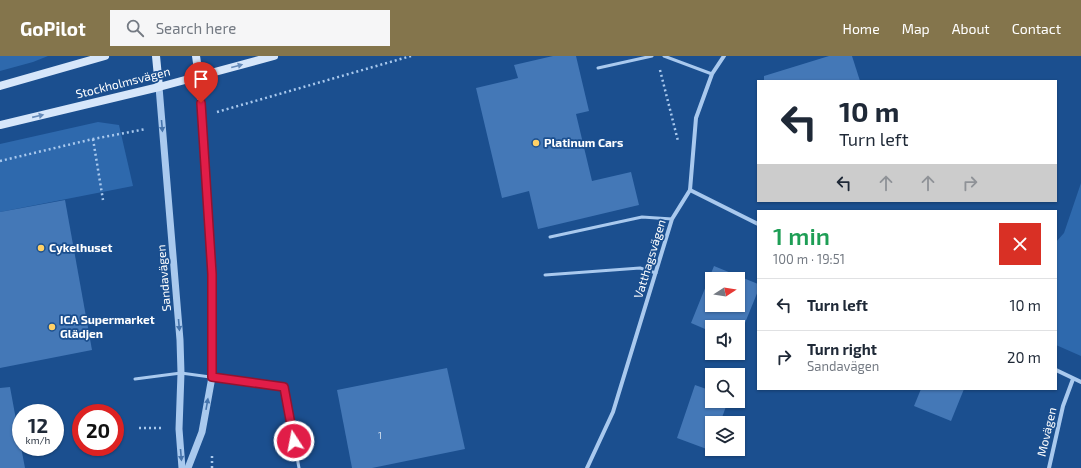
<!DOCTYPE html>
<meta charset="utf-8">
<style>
body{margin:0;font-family:"Exo 2",sans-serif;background:#f6f6f7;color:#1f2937;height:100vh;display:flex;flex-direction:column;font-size:15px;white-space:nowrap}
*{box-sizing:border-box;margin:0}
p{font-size:13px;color:#747a83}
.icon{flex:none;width:22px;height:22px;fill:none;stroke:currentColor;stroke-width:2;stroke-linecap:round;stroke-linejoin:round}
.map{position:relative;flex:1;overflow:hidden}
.sheet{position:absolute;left:757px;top:154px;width:300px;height:180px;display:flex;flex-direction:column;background:#fff;border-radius:0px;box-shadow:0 1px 3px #0004}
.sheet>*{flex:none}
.top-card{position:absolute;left:757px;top:24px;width:300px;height:122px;border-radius:0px;box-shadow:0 1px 3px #0004;background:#fff;color:#1f2937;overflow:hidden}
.needle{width:26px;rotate:78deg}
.buttons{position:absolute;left:705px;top:216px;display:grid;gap:8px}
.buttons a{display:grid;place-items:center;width:40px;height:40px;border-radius:0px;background:#fff;box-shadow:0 1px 3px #0004;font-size:20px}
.speed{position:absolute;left:12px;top:348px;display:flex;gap:8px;font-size:20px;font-weight:700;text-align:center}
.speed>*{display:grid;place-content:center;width:52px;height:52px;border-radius:50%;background:#fff;box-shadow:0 1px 3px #0004;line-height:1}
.speed small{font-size:10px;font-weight:400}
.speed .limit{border:6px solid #d22;background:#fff;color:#111}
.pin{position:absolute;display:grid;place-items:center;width:34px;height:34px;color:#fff;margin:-41px -17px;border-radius:50% 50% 50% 0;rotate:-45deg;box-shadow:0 0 4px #0007}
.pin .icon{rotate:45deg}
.me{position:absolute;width:44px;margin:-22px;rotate:349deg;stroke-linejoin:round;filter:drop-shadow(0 0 3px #0008)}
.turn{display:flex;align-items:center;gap:14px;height:84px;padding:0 16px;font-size:18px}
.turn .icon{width:52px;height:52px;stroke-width:2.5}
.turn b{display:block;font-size:28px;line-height:34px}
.lanes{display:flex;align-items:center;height:38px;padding:0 16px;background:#0003;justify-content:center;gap:20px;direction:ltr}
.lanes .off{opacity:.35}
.round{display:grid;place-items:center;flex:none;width:42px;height:42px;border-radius:0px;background:#f6f6f7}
.head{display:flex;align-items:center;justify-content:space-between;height:68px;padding:0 16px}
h1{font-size:24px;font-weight:600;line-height:30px;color:#1e9e55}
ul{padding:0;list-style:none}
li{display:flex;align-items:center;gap:12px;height:52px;padding:0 16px;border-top:1px solid #e0e1e3}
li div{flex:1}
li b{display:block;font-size:15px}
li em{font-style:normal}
header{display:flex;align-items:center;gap:24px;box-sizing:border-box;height:56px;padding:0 20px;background:#84754c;color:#fff}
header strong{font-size:19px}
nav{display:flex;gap:22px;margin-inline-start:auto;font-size:14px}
.search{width:280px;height:36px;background:#f6f6f7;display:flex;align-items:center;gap:10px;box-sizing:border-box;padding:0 14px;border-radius:0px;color:#747a83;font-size:15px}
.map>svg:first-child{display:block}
</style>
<header>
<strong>GoPilot</strong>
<div class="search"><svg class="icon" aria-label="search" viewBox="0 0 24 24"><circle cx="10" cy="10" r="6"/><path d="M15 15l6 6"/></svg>Search here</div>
<nav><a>Home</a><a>Map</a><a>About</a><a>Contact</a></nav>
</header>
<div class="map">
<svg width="1081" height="412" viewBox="0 0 1081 412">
<rect width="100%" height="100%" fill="#1b4f8f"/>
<g fill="#2e69ad">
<polygon points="0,0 48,0 33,6 0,15"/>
<polygon points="98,66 119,69 133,130 0,156 0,88"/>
<polygon points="1081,127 1081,300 1056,289 1056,186 1064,177"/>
</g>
<g fill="#4478b7" fill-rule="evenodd">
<polygon points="553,0 576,0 589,55 576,58 592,125 631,116 639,149 538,173 529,135 502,142 476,32 518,22 514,9"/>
<polygon points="829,0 852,0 860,25 764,25 764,20"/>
<polygon points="65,144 92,294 0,312 0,156"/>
<path d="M714 210 758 228V235L738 284V271H712V276L691 267ZM712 223H738V249H712Z"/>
<polygon points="447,312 465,393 372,412 352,412 337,334"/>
<polygon points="695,329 712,335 712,345 728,345 720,367 712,367 712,395 677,382"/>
<polygon points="10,331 21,391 25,412 0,412 0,332"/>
<polygon points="921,333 964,333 951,365 914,350"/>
</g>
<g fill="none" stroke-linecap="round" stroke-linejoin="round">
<g stroke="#a9c9ee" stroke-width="2.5" stroke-dasharray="2 3" stroke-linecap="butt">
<polyline points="660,14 678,85"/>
<polyline points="217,56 411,0"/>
<polyline points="93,83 103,144"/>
<polyline points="0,105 93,83 146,73"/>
<polyline points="139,372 162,372"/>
<polyline points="212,412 212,399"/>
</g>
<g stroke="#a9c9ee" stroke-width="3">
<polyline points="664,0 712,18"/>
<polyline points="598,12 652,0"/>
<polyline points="550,181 642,161 672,163"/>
<polyline points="545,219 640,212 656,217"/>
<polyline points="135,323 181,317 284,331 299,412"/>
</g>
<g stroke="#a9c9ee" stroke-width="4">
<polyline points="690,134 758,168"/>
<polyline points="1056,314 1081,326"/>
<polyline points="587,412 613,356 672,163 690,134 696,62 712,18 724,0"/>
<polyline points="1049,412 1063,350 1073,323"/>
</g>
<g stroke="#a9c9ee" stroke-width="7">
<polyline points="159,31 180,284 181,317 179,373 182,412"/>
<polyline points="188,412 202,376 212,321 212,217 199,21"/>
</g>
<g stroke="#d6e6fa" stroke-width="8">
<polyline points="156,0 159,31"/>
<polyline points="196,0 199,21"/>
<polyline points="0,30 105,0"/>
<polyline points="0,69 159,31 274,0"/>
</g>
</g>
<defs><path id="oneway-solid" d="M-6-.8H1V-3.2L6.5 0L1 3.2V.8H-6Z"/></defs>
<g fill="#668bba">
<use href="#oneway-solid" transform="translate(237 10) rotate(-15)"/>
<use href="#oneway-solid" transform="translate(38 60) rotate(-13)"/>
</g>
<g fill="#4674ac">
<use href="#oneway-solid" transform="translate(162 70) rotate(85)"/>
<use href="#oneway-solid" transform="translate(179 269) rotate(85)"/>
<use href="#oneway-solid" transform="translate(207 348) rotate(-80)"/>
<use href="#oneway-solid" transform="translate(181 399) rotate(85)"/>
</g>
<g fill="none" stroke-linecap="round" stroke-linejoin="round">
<g stroke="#92132f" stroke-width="10">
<polyline id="route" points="201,47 212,218 212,321 284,331 294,385"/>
</g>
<use href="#route" stroke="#e11d48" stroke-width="7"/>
</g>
<g fill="#ffd166" stroke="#1b4f8f" stroke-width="1.5">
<circle cx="536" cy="87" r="4"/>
<circle cx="41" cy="192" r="4"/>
<circle cx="52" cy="271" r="4"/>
</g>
<g text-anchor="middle" stroke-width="3.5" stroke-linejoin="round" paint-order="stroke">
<g font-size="10" fill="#d0dded">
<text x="380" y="383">1</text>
</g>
<g font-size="12" fill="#fff" stroke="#1b4f8f">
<text transform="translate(123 27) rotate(-14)" y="4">Stockholmsvägen</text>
<text transform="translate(650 203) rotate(-73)" y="4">Vatthagsvägen</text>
<text transform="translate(164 222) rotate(-95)" y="4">Sandavägen</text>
<text transform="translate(1047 376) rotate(-77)" y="4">Movägen</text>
</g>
<g font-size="12" font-weight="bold" fill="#fff" stroke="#1b4f8f" text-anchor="start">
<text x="544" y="91">Platinum Cars</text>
<text x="49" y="196">Cykelhuset</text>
<text x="60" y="268">ICA Supermarket<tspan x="60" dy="14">Glädjen</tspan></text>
</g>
</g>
</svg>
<div class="buttons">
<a><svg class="needle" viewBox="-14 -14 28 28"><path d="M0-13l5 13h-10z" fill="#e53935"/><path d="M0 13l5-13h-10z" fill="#747a83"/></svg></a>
<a><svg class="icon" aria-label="sound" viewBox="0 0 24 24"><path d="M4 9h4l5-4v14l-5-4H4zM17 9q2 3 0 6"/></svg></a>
<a><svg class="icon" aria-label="search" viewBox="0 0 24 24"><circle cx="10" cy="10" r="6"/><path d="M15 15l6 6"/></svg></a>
<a><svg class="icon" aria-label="layers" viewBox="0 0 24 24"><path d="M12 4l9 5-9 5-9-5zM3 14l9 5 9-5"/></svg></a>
</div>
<div class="speed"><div>12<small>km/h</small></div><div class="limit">20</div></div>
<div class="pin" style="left:201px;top:47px;background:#d93025"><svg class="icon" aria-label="arrive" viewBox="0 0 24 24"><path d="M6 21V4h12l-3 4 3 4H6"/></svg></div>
<svg class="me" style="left:294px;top:385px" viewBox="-20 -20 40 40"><circle r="17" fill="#e11d48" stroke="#fff" stroke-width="3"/><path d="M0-11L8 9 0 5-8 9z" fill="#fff"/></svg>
<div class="top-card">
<div class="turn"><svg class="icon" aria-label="left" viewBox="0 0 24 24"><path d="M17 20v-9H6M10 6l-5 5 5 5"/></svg><div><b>10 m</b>Turn left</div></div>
<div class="lanes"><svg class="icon" aria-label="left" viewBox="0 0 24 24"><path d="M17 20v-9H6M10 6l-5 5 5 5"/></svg><svg class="icon off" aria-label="ahead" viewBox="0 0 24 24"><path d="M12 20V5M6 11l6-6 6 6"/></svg><svg class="icon off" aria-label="ahead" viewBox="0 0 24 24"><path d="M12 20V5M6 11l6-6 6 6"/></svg><svg class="icon off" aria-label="right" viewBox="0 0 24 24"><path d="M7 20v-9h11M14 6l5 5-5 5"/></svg></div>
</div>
<section class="sheet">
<div class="head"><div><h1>1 min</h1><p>100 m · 19:51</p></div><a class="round" style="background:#d93025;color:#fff"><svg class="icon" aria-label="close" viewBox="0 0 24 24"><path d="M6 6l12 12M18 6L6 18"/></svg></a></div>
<ul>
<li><svg class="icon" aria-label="left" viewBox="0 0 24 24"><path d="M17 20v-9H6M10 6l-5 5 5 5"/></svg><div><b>Turn left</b></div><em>10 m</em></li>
<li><svg class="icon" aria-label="right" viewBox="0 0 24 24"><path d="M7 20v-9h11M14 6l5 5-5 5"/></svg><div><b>Turn right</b><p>Sandavägen</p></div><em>20 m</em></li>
</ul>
</section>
</div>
